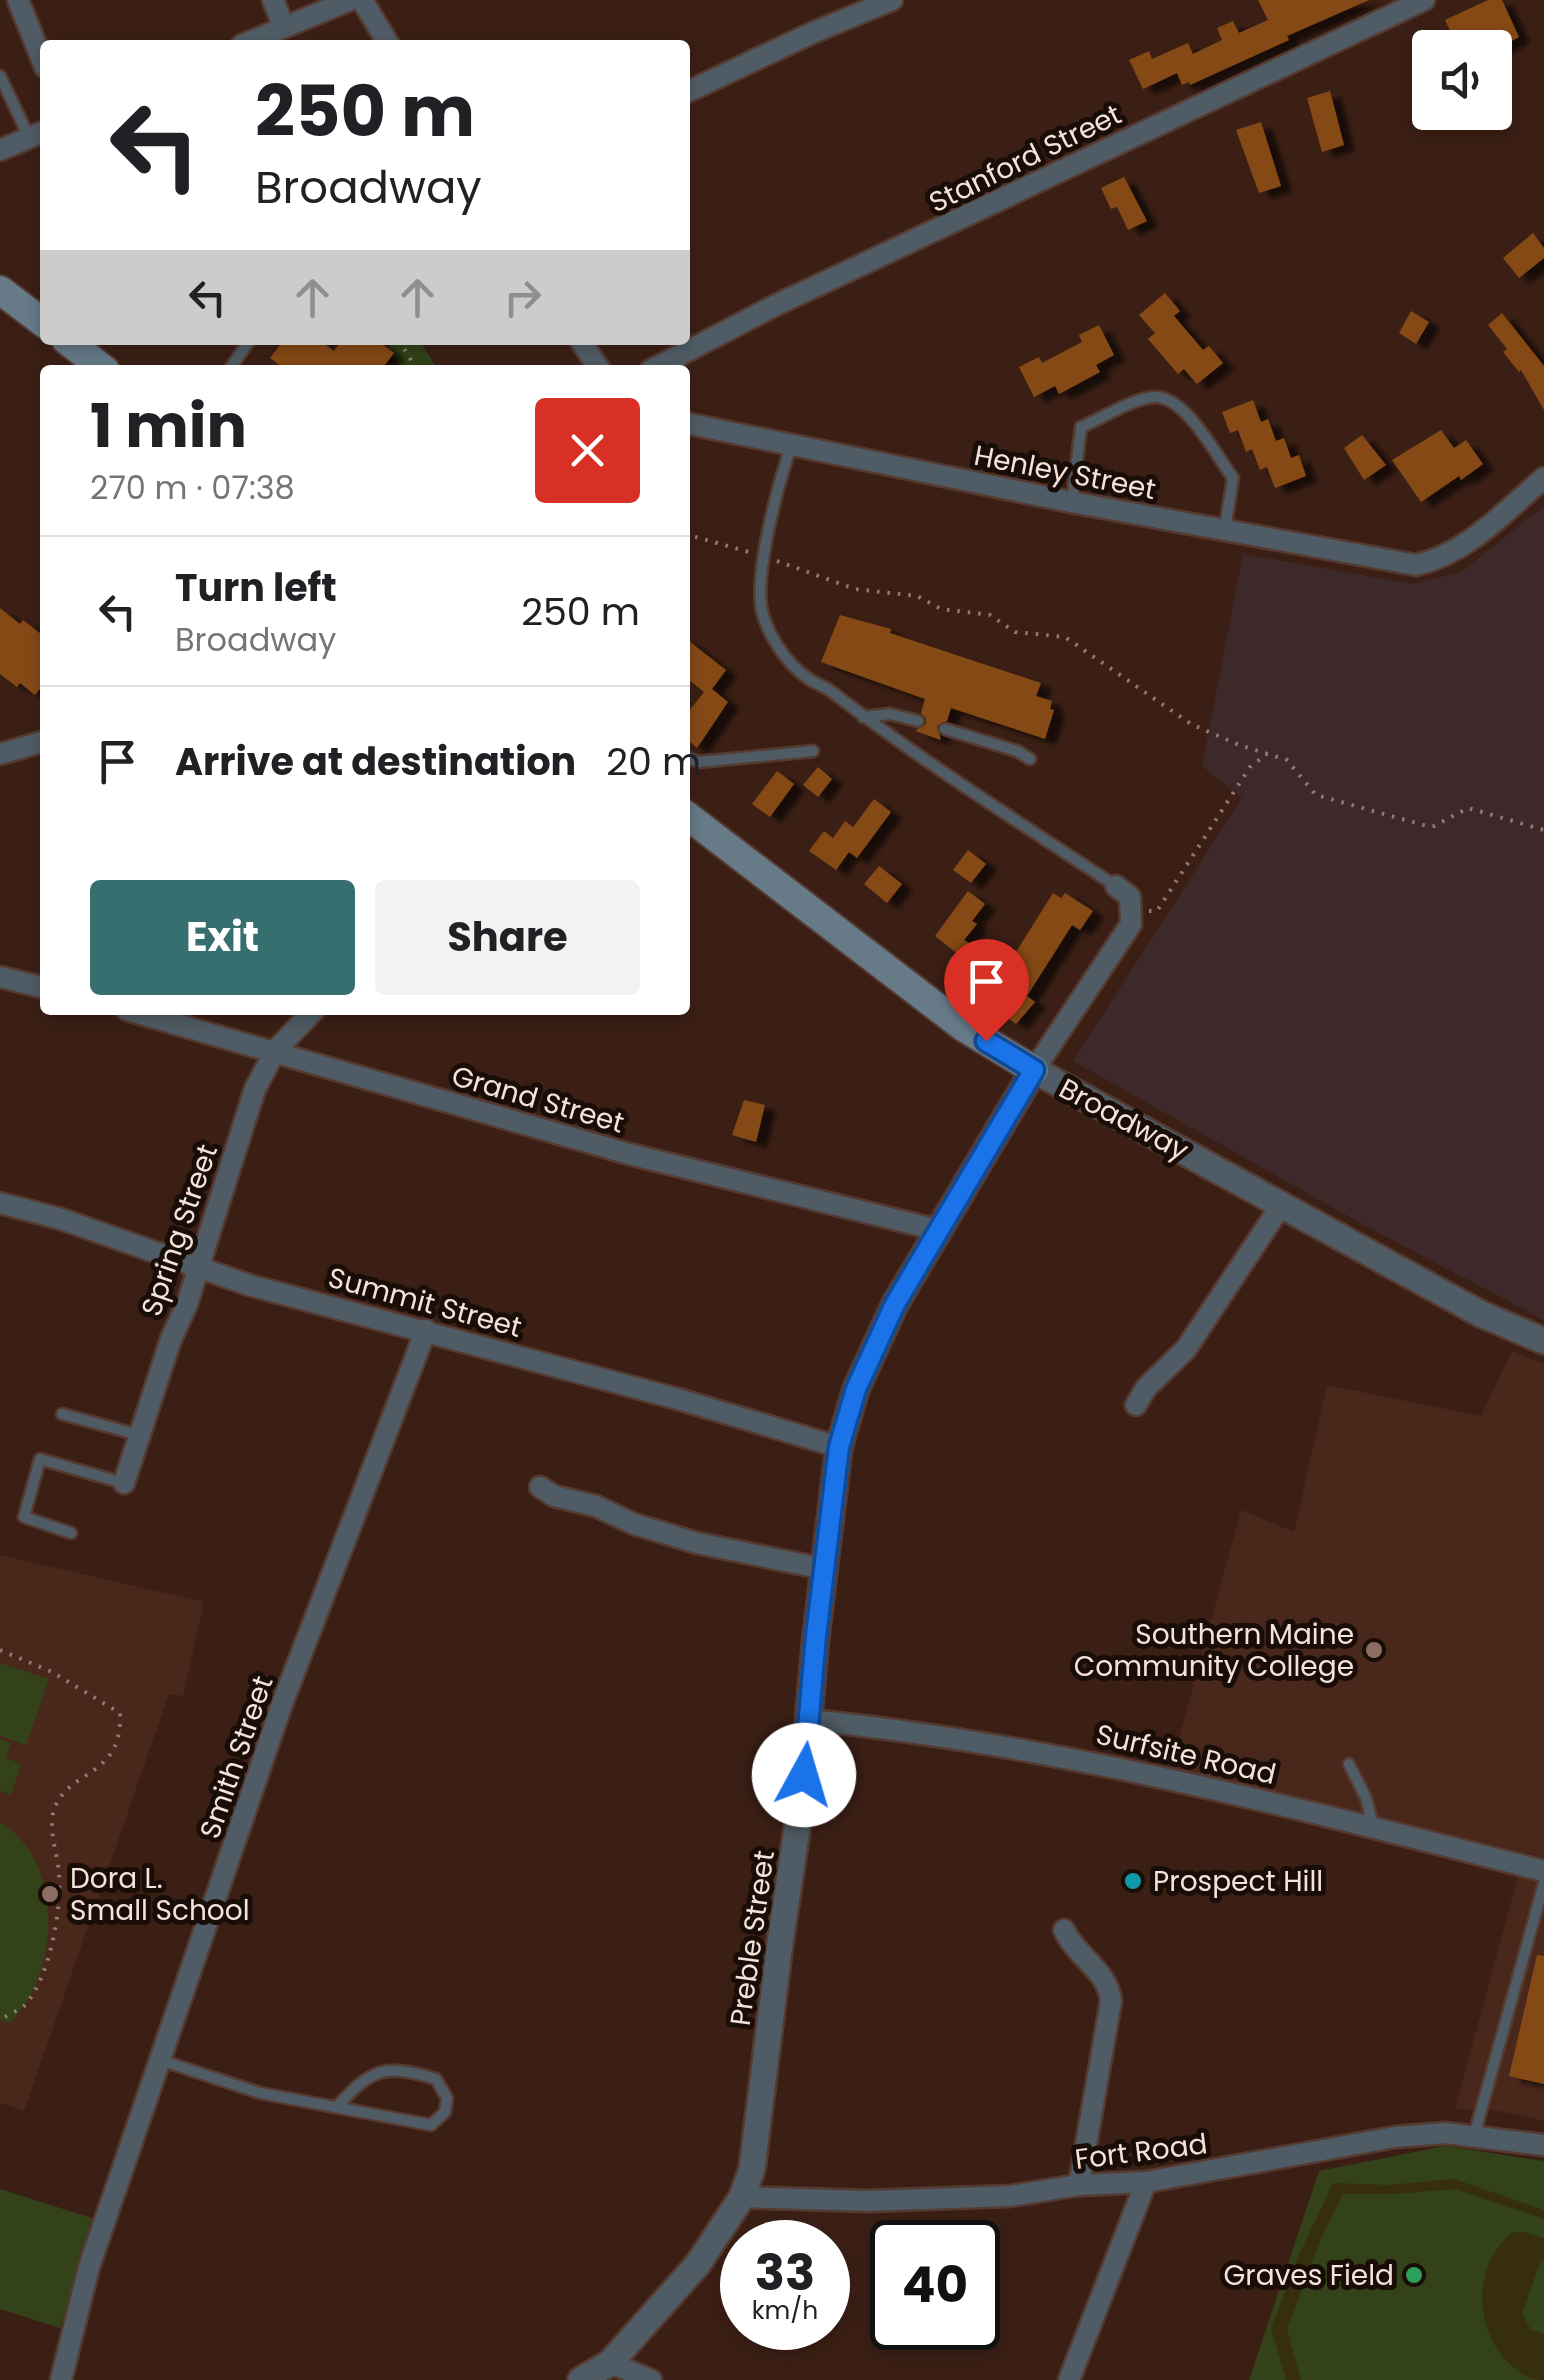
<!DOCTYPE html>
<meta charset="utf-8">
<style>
body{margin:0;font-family:Poppins,sans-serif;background:#f2f2f2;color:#202124;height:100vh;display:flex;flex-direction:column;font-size:38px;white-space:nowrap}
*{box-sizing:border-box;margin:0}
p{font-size:32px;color:#757577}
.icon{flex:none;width:55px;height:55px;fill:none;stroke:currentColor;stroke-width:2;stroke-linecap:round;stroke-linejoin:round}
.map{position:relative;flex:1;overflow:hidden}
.sheet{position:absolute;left:40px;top:365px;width:650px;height:650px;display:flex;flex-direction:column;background:#fff;border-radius:10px;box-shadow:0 5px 15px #0003}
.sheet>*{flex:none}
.guide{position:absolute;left:40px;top:40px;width:650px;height:305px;border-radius:10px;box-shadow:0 5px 15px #0003;background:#fff;color:#202124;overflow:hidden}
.fabs{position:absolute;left:1412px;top:30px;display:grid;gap:20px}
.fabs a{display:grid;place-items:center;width:100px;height:100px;border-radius:10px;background:#fff;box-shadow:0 5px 15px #0003;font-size:50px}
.speed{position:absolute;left:720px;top:2220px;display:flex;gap:20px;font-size:50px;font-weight:700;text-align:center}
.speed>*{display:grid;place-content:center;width:130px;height:130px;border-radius:50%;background:#fff;box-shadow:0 5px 15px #0003;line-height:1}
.speed small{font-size:25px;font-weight:400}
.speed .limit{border:5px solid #111;border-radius:15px;background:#fff;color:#111}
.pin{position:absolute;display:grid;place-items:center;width:85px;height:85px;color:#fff;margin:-102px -42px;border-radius:50% 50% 50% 0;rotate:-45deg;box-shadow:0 0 10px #0007}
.pin .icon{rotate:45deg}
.me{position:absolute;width:110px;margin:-55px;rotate:6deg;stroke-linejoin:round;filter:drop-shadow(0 0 8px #0008)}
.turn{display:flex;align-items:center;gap:35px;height:210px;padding:0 50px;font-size:45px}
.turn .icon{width:130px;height:130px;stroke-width:2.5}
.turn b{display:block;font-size:70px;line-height:85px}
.lanes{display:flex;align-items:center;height:95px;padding:0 50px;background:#0003;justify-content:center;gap:50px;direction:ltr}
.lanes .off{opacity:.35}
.round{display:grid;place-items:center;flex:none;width:105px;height:105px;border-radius:10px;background:#f2f2f2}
.overview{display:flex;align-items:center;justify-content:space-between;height:170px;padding:0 50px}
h1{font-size:60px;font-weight:700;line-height:75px}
.button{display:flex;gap:20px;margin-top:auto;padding:20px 50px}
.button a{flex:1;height:115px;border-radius:10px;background:#376e6f;color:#fff;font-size:40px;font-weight:700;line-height:115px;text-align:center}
.button a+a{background:#f2f2f2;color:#202124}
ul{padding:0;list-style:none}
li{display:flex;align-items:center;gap:30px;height:150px;padding:0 50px;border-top:2px solid #e0e0e0}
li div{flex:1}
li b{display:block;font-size:38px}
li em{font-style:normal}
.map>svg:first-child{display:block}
</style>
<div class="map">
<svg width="1544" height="2380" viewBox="0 0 1544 2380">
<defs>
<filter id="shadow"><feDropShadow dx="11" dy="6" stdDeviation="2.5" flood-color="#0009"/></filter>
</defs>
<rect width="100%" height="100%" fill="#3b1f15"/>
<polygon fill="#3d292a" points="1544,506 1544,1320 1362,1224 1073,1061 1242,798 1202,766 1243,554 1413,584 1461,572"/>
<g fill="#49271b">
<polygon points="1512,1351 1544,1364 1544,1857 1171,1768 1241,1510 1294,1532 1327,1385 1481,1416"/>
<polygon points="0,1555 204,1602 183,1696 169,1694 24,2111 0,2103"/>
<polygon points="1518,1876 1544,1883 1544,2121 1494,2110 1455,2109"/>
</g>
<g fill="#334218">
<polygon points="385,340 419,340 438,370 401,370"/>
<polygon points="0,1663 49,1679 26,1745 0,1736"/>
<polygon points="0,1739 11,1743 5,1758 21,1764 11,1795 0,1791"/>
<path d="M0 1822C65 1861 61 1976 9 2023L0 2020Z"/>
<polygon points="1445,2146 1544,2161 1544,2380 1249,2380 1319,2171"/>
<polygon points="0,2189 95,2219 60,2328 0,2309"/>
</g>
<g fill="#372e0e">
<polygon points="1454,2179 1544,2210 1544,2219 1455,2189 1395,2194 1343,2194 1321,2239 1287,2329 1301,2380 1286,2380 1271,2328 1299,2255 1333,2183 1388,2185"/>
<path d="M1513 2232H1523L1544 2238V2260L1540 2262 1522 2314 1531 2330 1544 2334V2380C1529 2380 1521 2374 1510 2364 1474 2330 1471 2265 1513 2232Z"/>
</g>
<g fill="#854914" filter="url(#shadow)">
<polygon points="1258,0 1369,0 1287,36 1289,40 1190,85 1189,82 1182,85 1177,73 1143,89 1129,60 1149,51 1152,59 1188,43 1193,54 1222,40 1217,28 1233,21 1239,33 1268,20"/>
<polygon points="1488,0 1502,0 1519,37 1498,48 1458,48 1445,20"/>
<polygon points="1330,91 1344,145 1322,152 1307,98"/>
<polygon points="1261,122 1281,186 1259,193 1236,130"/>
<polygon points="1124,177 1147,221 1128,230 1117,207 1111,209 1101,188"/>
<polygon points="1533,233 1544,248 1544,258 1519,278 1503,258"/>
<polygon points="1165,293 1180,311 1174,316 1203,350 1209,346 1223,363 1197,384 1184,369 1178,374 1148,339 1155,333 1139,315"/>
<polygon points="1411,311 1429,322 1416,344 1399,333"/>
<polygon points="1502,313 1544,366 1544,410 1521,370 1519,372 1503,352 1507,349 1488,325"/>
<polygon points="1099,325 1114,355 1096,365 1100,372 1059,394 1055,386 1034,397 1019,367 1039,357 1042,363 1082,342 1079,335"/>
<polygon points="284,340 319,340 334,351 342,340 377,340 394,353 381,370 286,370 270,358"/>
<polygon points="1253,400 1261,422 1268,419 1276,441 1284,438 1291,458 1299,455 1306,476 1275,488 1267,467 1260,470 1252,449 1246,452 1238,430 1230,433 1222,412"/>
<polygon points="1441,430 1454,448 1466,440 1483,464 1461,480 1459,476 1421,502 1392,460"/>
<polygon points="1362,435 1386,465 1364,480 1344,448"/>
<polygon points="0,608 20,624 23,620 45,637 45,683 35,695 20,683 17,687 0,674"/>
<polygon points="840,615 891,629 890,633 1041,683 1036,696 1052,701 1050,709 1054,710 1045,739 951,708 947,721 937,726 941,740 915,731 926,724 926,718 921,713 925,699 821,662"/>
<polygon points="685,638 726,670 712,689 728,702 697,748 685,738 685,716 704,692 685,677"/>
<polygon points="818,767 832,779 818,797 803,785"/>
<polygon points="777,771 794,784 770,817 752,804"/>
<polygon points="874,799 891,812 857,858 849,852 836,870 809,851 824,831 833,838 845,821 853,827"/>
<polygon points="968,850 986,864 971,883 953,870"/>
<polygon points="879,866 902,884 887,903 864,884"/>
<polygon points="968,891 985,904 972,921 977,924 964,940 1006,968 1053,893 1061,898 1065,893 1093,911 1080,930 1072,925 1027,996 1035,1002 1016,1024 1001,1013 1005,1002 963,971 969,963 935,936"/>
<polygon points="744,1100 765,1105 756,1142 732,1135"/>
<polygon points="1537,1955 1544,1956 1544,2084 1509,2076"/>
</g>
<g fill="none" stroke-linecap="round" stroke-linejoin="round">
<g stroke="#553a31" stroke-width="15">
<g id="service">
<polyline points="0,76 29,137"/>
<polyline points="229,370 250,340"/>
<path d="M792 444C779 480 752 579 763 615 770 638 786 662 806 677 813 683 824 686 832 692 923 762 1020 823 1116 886"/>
<path d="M1072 501 1081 427C1103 418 1131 399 1154 397 1185 395 1216 455 1233 478L1225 528"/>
<polyline points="863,717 890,714 918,721"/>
<polyline points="945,729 1017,751 1030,759"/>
<polyline points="685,757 699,762 813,751"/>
<polyline points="62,1414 139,1435"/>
<polyline points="71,1533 24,1517 40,1459 123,1483"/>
<polyline points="1349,1764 1366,1798 1373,1826"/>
<path d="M160 2060 260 2093 431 2125 445 2112 447 2098 436 2079C386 2064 372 2067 337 2107"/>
<polyline points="1474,2136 1544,1883"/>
</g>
</g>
<g stroke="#553a31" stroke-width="25">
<g id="minor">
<polyline points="18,0 45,67"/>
<polyline points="273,0 284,27"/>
<polyline points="362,0 389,45"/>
<polyline points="242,45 350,0"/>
<polyline points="685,93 812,33 892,0"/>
<polyline points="0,150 45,131"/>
<polyline points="580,340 600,370"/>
<polyline points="651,370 776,305 1424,0"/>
<path d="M685 423 1071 502 1416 565C1467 554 1505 511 1544 478"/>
<polyline points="0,754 45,741"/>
<polyline points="0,977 45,988"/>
<polyline points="127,1010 629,1154 938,1230"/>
<polyline points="1034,1070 1131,924 1130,897 1116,886"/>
<polyline points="0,1203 61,1219 249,1285 678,1399 839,1447"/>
<polyline points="1136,1405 1146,1388 1186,1349 1282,1204"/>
<polyline points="124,1483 171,1339 187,1304 255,1089 275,1051 314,1010"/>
<polyline points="540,1487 554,1496 596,1506 634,1524 697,1543 825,1569"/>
<path d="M809 1720C1061 1745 1300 1809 1544 1871"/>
<path d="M1064 1930C1077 1958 1107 1969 1111 2001L1079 2185"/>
<polyline points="742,2197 868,2201 1010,2196 1079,2185 1146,2182 1395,2137 1445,2133 1544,2145"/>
<polyline points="610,2363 651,2380"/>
<polyline points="61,2380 89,2267 282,1704 426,1330"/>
<polyline points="1069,2380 1146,2182"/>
</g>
</g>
<g stroke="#553a31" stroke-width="30">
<polyline id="tertiary" points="581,2380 610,2363 698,2264 742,2197 752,2169 779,1950 801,1802 816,1636 839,1447 856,1389 895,1304 1034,1070 1481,1314 1544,1341"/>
</g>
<g stroke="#553a31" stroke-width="32">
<g id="secondary">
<polyline points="0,290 45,324"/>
<polyline points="66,340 105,370"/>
<polyline points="685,814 963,1027 1034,1070"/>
</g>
</g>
<g stroke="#937b73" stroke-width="4" stroke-dasharray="2.5 8" stroke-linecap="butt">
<polyline points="399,340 417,370"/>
<polyline points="685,534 749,552"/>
<polyline points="777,561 855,589 917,596 941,609 990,615 1015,632 1065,637 1191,724 1239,745 1287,760 1316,795 1427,826 1434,826 1468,808 1544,830"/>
<polyline points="1149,911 1157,911 1250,767 1267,754"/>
<path d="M0 1650 52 1672 120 1713C123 1779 68 1768 54 1810 48 1828 57 1853 59 1872 62 1909 50 1977 25 2005 20 2010 11 2013 5 2017L0 2015"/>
</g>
<use href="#service" stroke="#505c65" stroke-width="10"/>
<use href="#minor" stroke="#505c65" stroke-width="20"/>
<use href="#tertiary" stroke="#505c65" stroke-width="25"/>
<use href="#secondary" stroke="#667a88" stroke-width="28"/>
</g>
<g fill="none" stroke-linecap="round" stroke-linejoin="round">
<g stroke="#114b97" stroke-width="25">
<polyline id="route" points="804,1775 816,1636 839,1447 856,1389 895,1304 1034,1070 986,1041"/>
</g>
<use href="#route" stroke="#1a73e8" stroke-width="18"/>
</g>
<g fill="#8d6e63" stroke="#190d08" stroke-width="4">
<circle cx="1374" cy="1650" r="10"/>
<circle cx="50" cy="1894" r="10"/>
</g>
<circle fill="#0f9aa8" stroke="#190d08" stroke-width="4" cx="1133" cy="1881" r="10"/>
<circle fill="#2e9e5b" stroke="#190d08" stroke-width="4" cx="1414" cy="2275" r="10"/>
<g text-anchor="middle" stroke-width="10" stroke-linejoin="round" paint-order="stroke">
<g font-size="28" fill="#f5e2db" stroke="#190d08">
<text transform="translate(1025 158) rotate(-26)" y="10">Stanford Street</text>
<text transform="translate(1065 472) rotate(11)" y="10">Henley Street</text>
<text transform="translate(538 1099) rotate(16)" y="10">Grand Street</text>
<text transform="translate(1124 1119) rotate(28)" y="10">Broadway</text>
<text transform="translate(179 1230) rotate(-71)" y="10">Spring Street</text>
<text transform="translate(425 1302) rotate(15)" y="10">Summit Street</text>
<text transform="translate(1186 1754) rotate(13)" y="10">Surfsite Road</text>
<text transform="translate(236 1757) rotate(-71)" y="10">Smith Street</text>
<text transform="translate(752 1938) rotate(-82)" y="10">Preble Street</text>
<text transform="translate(1141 2151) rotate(-7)" y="10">Fort Road</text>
</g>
<g font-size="28" fill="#f5e2db" stroke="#190d08" text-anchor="end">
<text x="1354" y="1644">Southern Maine<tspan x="1354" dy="32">Community College</tspan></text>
<text x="70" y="1888" text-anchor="start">Dora L.<tspan x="70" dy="32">Small School</tspan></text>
<text x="1153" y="1891" text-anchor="start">Prospect Hill</text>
<text x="1394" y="2285">Graves Field</text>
</g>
</g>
</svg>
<div class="fabs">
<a><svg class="icon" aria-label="sound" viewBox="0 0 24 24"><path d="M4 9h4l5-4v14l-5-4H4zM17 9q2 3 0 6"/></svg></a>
</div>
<div class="speed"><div>33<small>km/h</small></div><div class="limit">40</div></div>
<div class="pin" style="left:986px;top:1041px;background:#d93025"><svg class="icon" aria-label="arrive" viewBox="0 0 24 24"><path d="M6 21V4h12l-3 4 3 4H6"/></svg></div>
<svg class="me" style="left:804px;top:1775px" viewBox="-20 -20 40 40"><circle r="19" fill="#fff"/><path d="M0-13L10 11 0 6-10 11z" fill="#1a73e8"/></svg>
<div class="guide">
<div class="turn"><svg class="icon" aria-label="left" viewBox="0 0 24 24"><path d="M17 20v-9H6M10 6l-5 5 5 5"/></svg><div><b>250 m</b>Broadway</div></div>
<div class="lanes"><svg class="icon" aria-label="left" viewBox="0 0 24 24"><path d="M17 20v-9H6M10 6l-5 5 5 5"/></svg><svg class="icon off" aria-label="ahead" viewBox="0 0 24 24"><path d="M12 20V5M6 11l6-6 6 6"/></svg><svg class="icon off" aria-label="ahead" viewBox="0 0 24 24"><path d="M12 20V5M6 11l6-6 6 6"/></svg><svg class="icon off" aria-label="right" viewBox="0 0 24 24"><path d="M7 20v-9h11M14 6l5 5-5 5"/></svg></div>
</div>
<section class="sheet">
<div class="overview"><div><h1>1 min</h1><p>270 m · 07:38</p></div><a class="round" style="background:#d93025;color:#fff"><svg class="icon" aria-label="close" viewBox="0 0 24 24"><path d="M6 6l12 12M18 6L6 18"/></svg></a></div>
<ul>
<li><svg class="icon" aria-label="left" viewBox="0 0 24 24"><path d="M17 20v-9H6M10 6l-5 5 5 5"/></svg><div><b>Turn left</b><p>Broadway</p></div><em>250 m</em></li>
<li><svg class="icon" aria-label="arrive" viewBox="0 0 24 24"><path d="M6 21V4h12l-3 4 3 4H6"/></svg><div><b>Arrive at destination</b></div><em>20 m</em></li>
</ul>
<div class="button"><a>Exit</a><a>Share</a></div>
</section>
</div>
